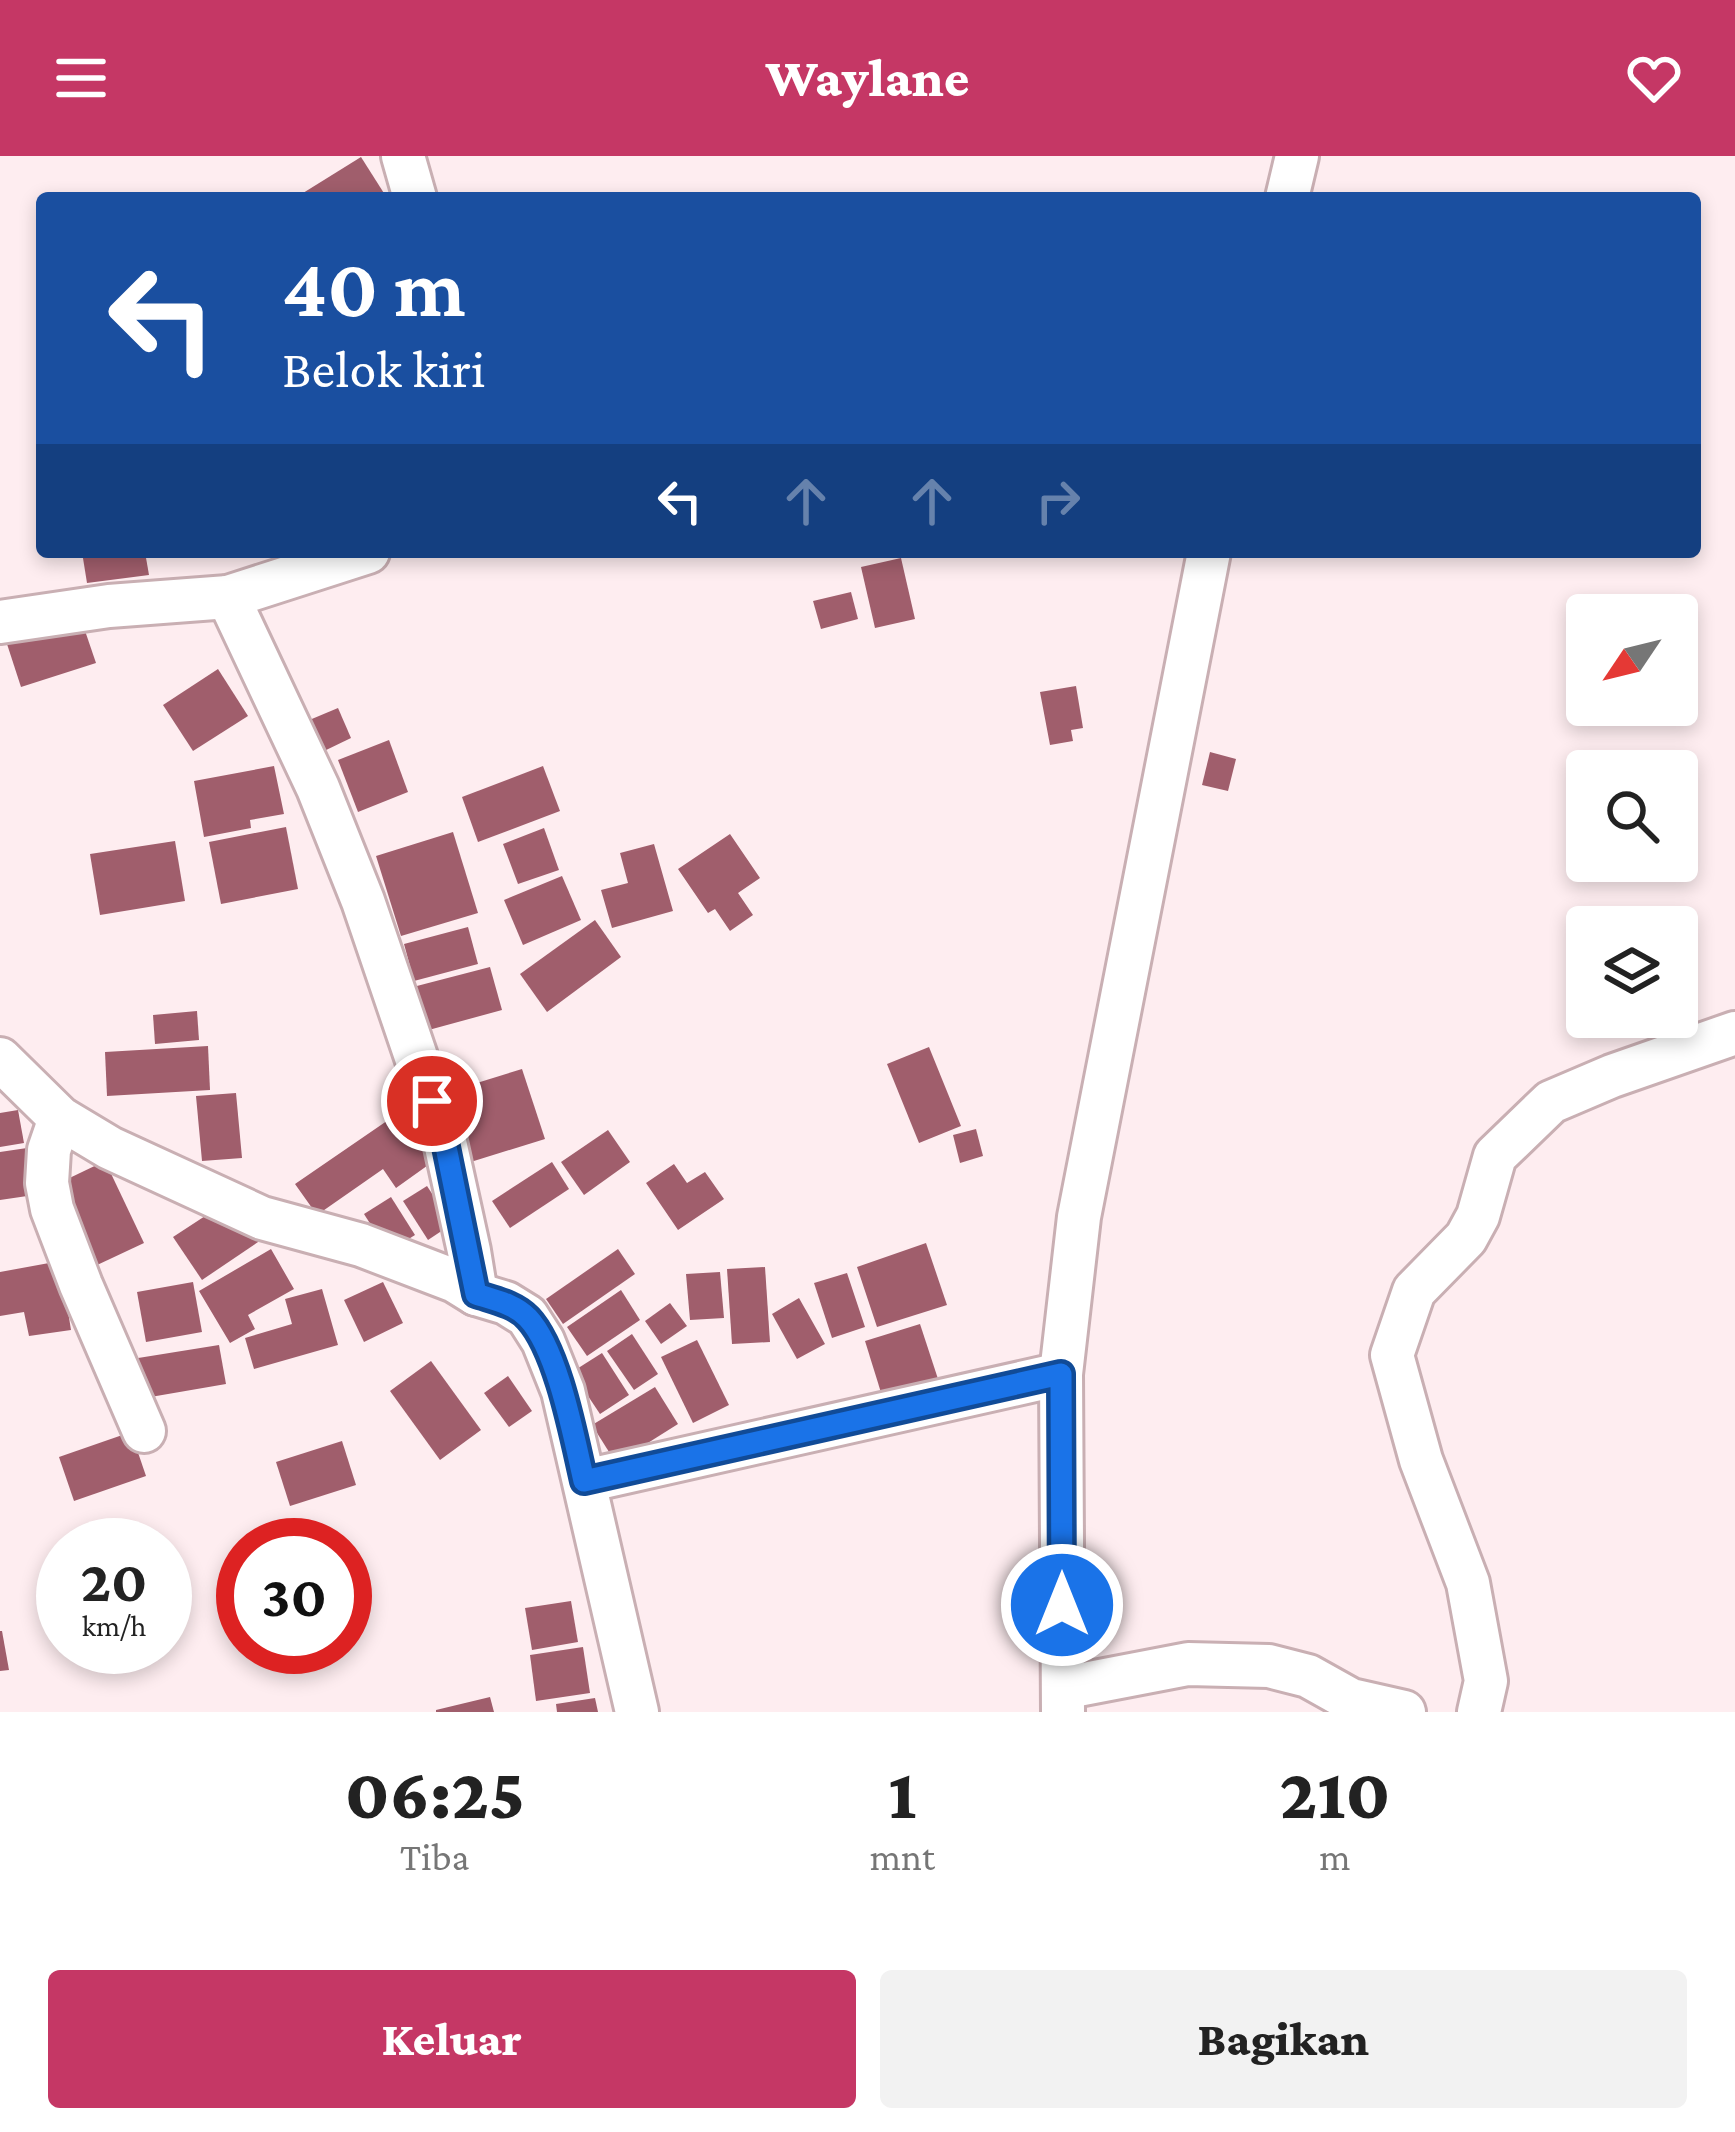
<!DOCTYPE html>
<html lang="id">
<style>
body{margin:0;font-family:"Crimson Pro",serif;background:#f2f2f2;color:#222;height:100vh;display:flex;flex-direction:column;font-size:45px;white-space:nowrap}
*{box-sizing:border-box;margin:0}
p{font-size:39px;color:#767676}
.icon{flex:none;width:66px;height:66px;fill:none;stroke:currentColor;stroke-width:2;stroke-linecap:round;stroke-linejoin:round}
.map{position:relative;height:1556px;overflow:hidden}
.side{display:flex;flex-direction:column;background:#fff;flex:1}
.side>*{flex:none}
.hud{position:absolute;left:36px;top:36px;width:1665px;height:366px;border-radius:12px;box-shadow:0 6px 18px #0003;background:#1a4fa0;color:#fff;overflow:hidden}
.needle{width:78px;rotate:235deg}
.tools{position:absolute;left:1566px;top:438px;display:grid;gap:24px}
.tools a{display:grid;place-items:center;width:132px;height:132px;border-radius:12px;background:#fff;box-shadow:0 6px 18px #0003;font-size:60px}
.speed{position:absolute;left:36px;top:1362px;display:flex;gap:24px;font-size:60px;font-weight:700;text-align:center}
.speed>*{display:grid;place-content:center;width:156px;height:156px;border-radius:50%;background:#fff;box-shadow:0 6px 18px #0003;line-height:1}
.speed small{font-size:30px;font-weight:400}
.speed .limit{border:18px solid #d22;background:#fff;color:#111}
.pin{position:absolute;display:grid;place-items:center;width:102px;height:102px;color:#fff;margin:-51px;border:6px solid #fff;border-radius:50%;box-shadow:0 3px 12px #0007}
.me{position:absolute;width:132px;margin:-66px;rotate:0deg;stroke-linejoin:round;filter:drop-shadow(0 0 9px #0008)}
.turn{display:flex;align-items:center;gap:42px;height:252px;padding:0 48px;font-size:54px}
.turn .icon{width:156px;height:156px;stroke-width:2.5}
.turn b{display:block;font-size:84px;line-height:102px}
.lanes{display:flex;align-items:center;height:114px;padding:0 48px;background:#0003;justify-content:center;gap:60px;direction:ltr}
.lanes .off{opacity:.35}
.eta{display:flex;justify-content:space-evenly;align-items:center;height:204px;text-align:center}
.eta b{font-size:72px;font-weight:800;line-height:84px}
.button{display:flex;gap:24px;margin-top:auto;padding:24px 48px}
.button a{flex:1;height:138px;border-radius:12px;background:#c53765;color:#fff;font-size:48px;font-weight:800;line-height:138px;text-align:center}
.button a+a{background:#f2f2f2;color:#222}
header{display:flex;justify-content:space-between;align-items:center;height:156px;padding:0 48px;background:#c53765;color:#fff;font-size:54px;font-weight:800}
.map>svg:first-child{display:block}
</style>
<header><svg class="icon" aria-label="menu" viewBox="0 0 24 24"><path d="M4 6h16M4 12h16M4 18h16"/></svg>Waylane<svg class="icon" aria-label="heart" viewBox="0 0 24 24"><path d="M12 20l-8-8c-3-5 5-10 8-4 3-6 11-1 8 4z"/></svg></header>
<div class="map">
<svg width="1735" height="1556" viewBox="0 0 1735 1556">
<rect width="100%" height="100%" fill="#feedf0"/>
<g fill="#a05e6c">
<polygon points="361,1 387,42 295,42"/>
<polygon points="82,396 145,396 149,419 87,427"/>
<polygon points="901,402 915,463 875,472 861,411"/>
<polygon points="851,436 858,463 821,473 813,445"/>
<polygon points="81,463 96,507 21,531 7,488"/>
<polygon points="218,513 248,560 193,595 163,549"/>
<polygon points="1076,530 1083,572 1071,574 1073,585 1050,589 1040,536"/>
<polygon points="338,552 351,582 322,596 307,565"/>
<polygon points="389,584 408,636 358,656 338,604"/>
<polygon points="1210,596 1236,603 1228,635 1202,629"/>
<polygon points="274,610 284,658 250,664 251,672 204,681 194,625"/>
<polygon points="543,610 560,655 478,686 462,641"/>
<polygon points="286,671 298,733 221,748 209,686"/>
<polygon points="544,672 559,714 518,728 503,688"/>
<polygon points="453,676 478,757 401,780 376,700"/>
<polygon points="730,678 760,722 738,737 753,759 730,775 715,753 708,757 678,713"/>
<polygon points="175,685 185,745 100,759 90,698"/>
<polygon points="654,688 673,755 612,772 601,734 628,727 620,697"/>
<polygon points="562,720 581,764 523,789 504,744"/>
<polygon points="595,764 621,801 547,856 520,818"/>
<polygon points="468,771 478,808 414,825 404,788"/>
<polygon points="490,811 502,854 425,875 413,831"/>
<polygon points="197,855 199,884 155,888 153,859"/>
<polygon points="208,890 210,934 107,940 105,896"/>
<polygon points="929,891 961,970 919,987 887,908"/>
<polygon points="522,913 545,983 461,1009 438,939"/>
<polygon points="236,937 242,1002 202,1005 196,940"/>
<polygon points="18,954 24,987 0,991 0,957"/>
<polygon points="397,958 431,1007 396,1032 383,1013 317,1059 295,1028"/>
<polygon points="976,973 983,1000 960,1007 953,979"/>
<polygon points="608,974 630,1006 584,1039 561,1006"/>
<polygon points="27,992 34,1039 0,1044 0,996"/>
<polygon points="105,1005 144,1087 95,1110 57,1028"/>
<polygon points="552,1006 569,1033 510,1072 492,1045"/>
<polygon points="674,1008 687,1027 705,1016 724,1043 678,1074 646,1027"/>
<polygon points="427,1030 452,1068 428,1084 403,1045"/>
<polygon points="391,1041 415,1079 388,1096 364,1058"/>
<polygon points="225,1047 264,1082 202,1124 173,1081"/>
<polygon points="926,1087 947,1149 877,1171 857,1111"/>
<polygon points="271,1093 294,1133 248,1159 255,1173 230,1187 199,1135"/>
<polygon points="618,1093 635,1118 563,1168 546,1143"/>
<polygon points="60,1105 71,1174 29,1180 24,1156 0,1160 0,1116"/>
<polygon points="765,1111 770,1186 732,1188 727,1113"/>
<polygon points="720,1116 724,1162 690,1164 686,1118"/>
<polygon points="847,1117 865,1171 832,1182 814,1127"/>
<polygon points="193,1126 202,1176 146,1186 137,1136"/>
<polygon points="383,1126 403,1167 364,1186 344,1144"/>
<polygon points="322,1133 338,1189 254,1213 245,1182 292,1168 285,1143"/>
<polygon points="621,1134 640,1164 587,1200 567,1171"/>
<polygon points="799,1142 825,1188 797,1203 772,1158"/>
<polygon points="670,1147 687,1170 661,1188 645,1165"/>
<polygon points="920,1168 939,1226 883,1243 865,1185"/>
<polygon points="632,1178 658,1218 634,1234 607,1195"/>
<polygon points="697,1184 729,1249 693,1267 661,1201"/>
<polygon points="219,1189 226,1228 139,1243 132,1203"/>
<polygon points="602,1197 629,1239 600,1258 572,1216"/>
<polygon points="431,1205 481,1274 440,1304 390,1235"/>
<polygon points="508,1220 532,1255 509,1271 484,1237"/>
<polygon points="655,1231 678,1268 616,1307 592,1269"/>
<polygon points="131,1276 146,1320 74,1345 59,1301"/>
<polygon points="342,1285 356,1329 290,1350 276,1306"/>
<polygon points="571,1445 578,1486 532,1494 525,1452"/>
<polygon points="0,1475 2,1475 9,1514 0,1515"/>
<polygon points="583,1491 590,1537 536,1545 530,1499"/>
<polygon points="490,1541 494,1556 436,1556 436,1554"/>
<polygon points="595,1542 598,1556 557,1556 556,1548"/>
</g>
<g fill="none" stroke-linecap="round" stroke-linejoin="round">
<g stroke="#c9afb3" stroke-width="48">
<g id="street">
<polyline points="403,0 415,42"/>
<polyline points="1287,42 1297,0"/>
<polyline points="228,441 318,632 363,745 445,986 469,1095 476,1138"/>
<polyline points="0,466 109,450 228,441 368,396"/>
<polyline points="0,903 60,962 110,992 262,1062 361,1089 455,1125 476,1138 506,1147 527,1160 543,1185 563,1235 637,1556"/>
<polyline points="60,962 49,994 47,1027 52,1053 81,1129 144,1275"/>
<polyline points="585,1325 1061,1218"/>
<polyline points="1063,1532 1188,1508 1269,1510 1308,1520 1351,1544 1404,1556"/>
<polyline points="1063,1556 1061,1218 1079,1061 1209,396"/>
<polyline points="1479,1556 1486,1525 1468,1427 1421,1304 1392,1199 1414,1135 1466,1082 1478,1060 1495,1000 1551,946 1612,920 1735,877"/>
</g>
</g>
<use href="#street" stroke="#fff" stroke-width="42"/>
</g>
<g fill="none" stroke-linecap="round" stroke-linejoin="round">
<g stroke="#114b97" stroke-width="30">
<path id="route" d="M432 945 445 986 476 1138C494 1144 515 1148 528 1162 558 1194 574 1282 584 1325L1061 1218 1062 1449"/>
</g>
<use href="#route" stroke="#1a73e8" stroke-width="21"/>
</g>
</svg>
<div class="tools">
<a><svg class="needle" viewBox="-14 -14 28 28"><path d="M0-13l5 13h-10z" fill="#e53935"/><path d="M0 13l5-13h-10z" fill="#767676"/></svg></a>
<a><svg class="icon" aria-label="search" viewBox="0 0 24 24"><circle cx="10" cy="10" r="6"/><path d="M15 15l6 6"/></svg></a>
<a><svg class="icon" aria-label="layers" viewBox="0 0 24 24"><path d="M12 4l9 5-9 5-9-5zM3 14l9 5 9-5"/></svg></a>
</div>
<div class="speed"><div>20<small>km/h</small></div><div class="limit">30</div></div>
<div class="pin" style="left:432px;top:945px;background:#d93025"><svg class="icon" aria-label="arrive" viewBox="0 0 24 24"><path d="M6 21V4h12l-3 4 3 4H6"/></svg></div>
<svg class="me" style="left:1062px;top:1449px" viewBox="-20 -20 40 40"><circle r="17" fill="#1a73e8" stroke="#fff" stroke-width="3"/><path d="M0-11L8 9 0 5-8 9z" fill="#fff"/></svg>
<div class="hud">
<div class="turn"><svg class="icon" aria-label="left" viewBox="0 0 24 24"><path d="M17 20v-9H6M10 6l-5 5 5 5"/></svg><div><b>40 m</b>Belok kiri</div></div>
<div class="lanes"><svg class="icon" aria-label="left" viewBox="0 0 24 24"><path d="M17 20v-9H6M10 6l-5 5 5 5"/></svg><svg class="icon off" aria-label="ahead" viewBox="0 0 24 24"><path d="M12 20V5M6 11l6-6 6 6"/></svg><svg class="icon off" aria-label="ahead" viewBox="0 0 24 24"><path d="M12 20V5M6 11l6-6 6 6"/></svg><svg class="icon off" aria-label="right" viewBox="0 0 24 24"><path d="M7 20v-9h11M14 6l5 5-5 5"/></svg></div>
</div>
</div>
<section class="side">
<div class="eta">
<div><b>06:25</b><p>Tiba</p></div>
<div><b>1</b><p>mnt</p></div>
<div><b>210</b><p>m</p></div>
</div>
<div class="button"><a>Keluar</a><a>Bagikan</a></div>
</section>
